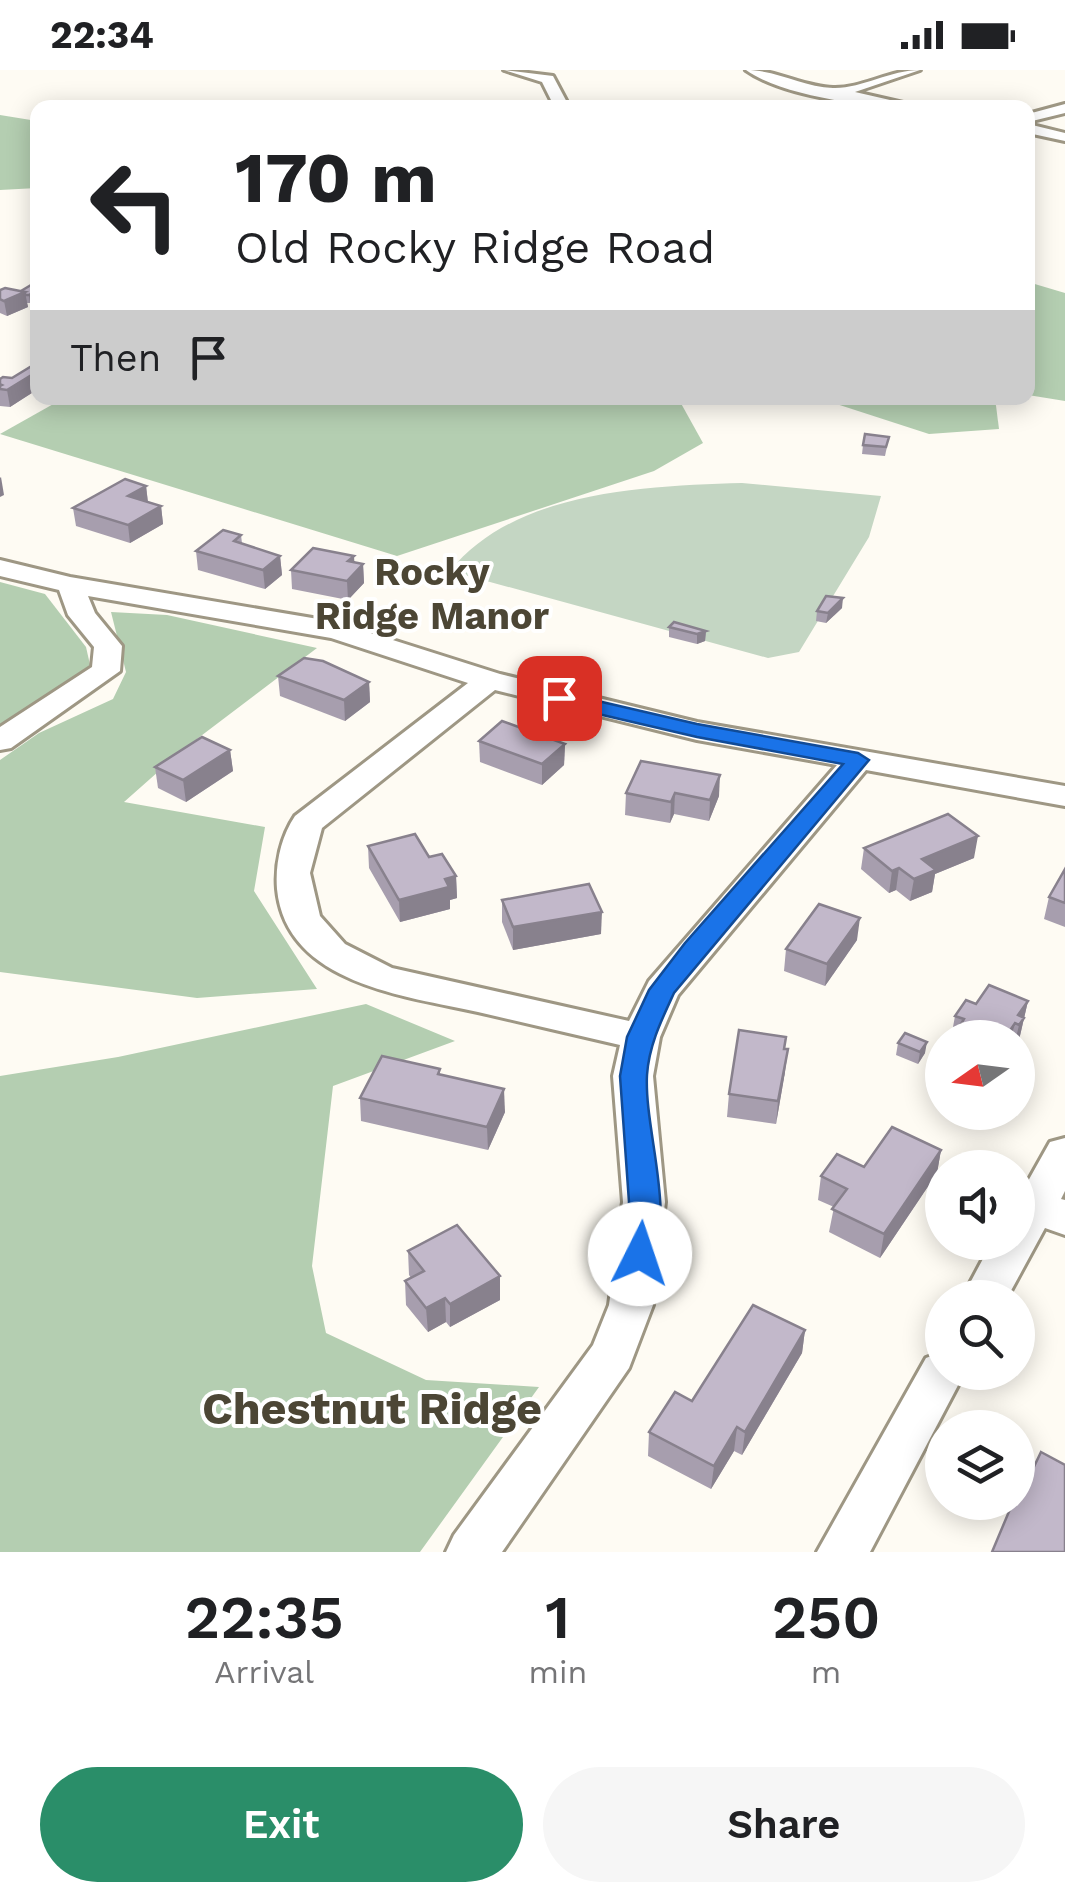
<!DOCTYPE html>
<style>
body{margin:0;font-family:"Work Sans",sans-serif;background:#f6f6f6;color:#202124;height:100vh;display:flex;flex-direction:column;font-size:38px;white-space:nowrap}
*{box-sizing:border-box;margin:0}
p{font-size:32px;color:#757577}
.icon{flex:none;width:55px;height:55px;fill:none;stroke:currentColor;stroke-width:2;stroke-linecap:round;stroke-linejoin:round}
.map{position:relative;height:1482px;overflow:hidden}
.sheet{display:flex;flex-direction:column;background:#fff;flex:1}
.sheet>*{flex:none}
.hud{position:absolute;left:30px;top:30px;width:1005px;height:305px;border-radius:20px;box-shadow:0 5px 25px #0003;background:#fff;color:#202124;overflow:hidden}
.needle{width:65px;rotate:256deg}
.controls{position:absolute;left:925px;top:950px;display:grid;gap:20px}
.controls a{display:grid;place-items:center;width:110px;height:110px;border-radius:50%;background:#fff;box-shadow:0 5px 25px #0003;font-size:50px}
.pin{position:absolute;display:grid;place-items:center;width:85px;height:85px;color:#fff;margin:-42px;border-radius:20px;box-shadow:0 5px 15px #0006}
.me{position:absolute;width:110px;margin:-55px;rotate:4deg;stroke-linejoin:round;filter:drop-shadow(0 0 8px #0008)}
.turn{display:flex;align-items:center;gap:35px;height:210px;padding:0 40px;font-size:45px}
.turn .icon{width:130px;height:130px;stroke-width:2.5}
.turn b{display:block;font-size:70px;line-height:85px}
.then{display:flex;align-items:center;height:95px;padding:0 40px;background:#0003;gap:20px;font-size:38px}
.eta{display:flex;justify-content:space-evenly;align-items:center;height:170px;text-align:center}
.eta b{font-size:60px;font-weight:600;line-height:70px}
.cta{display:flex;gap:20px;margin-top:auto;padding:20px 40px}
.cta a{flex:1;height:115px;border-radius:60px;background:#2a8e69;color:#fff;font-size:40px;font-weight:600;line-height:115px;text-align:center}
.cta a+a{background:#f6f6f6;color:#202124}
.status{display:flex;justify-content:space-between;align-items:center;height:70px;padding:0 50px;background:#fff;direction:ltr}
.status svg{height:28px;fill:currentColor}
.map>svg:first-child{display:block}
</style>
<div class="status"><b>22:34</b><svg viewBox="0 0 49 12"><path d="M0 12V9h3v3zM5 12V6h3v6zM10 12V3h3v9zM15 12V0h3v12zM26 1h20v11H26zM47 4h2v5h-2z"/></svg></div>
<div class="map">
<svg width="1065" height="1482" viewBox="0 0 1065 1482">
<rect width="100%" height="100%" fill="#fefbf3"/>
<path fill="#c4d6c3" d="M742 413 881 426 869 467 799 582 768 588 450 501C515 420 647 416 742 413Z"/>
<g fill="#b4ceb1">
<polygon points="0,45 37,51 37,118 0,120"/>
<polygon points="1028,212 1065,223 1065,331 1028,325"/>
<polygon points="64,328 678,328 703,373 654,401 397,486 0,364"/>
<polygon points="818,328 995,328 999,359 929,364"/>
<polygon points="0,512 45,524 86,577 91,599 0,656"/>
<polygon points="111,542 167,545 317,578 185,678 124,732 265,757 254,821 317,919 197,928 0,902 0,690 39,663 113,629 126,602"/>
<polygon points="366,934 455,971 333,1016 312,1196 326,1263 426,1310 539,1317 420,1482 0,1482 0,1006 118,987"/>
</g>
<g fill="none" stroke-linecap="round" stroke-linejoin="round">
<g stroke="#9e9784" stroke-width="6">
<g id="minor">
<polygon points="504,0 553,6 570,38 555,38 542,12"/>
<path d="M746 0C777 0 803 17 833 18 861 19 890 0 920 0L855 22 925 38C877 38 785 28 746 0Z"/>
<polygon points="1065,34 1065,43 1028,52 1028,44"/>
<polygon points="1028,54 1065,63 1065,71 1028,63"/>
<path d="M0 490 70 507 336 552 500 604 697 652 1065 716V736L866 700 678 925 660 967 653 1006 665 1132 653 1235 629 1298 502 1482H446L454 1465 593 1275 609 1235 623 1132 613 1006 620 975C573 964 525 953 478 942 406 926 286 914 277 819 275 794 281 767 295 746L468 613 331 568 88 526 95 543 122 576 120 601 11 678 0 680V657L92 597 94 577 68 545 59 520 0 506ZM495 620 697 670 837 695 649 911 629 951 392 898 345 874 320 846 310 803 322 758Z"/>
<polygon points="1065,1068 1065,1121 1061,1129 1065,1130 1065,1165 1045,1158 1007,1228 962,1228 992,1172 1018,1172 1018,1129 1050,1072"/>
<polygon points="942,1282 942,1302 965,1302 870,1482 817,1482 926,1288"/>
</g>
</g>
<use href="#minor" fill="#fff" fill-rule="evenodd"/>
</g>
<g fill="#a79eae">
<polygon points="38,216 38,230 30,233 27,233 28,237 7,246 0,243 0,220 21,221"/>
<polygon points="38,298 38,319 10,337 0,336 0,309 12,308"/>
<polygon points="889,367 885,386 862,384 863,375"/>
<polygon points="146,416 148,432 161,436 163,454 130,473 76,456 73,438"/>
<polygon points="241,465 242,473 280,486 282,505 265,519 198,500 196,481"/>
<polygon points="354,486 354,493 363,494 364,513 348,530 292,519 291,500"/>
<polygon points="842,538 826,553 816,551 817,541"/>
<polygon points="669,557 706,561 705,571 697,574 669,567"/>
<polygon points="278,606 369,612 370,632 345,651 280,626"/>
<polygon points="479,671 565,674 564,695 542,715 480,692"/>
<polygon points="230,680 233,701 186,732 158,718 155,697"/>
<polygon points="641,691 719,726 709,751 674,744 670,753 625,745 626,723"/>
<polygon points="368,776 429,787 456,806 457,828 450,830 450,839 400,852 369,798"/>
<polygon points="864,778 974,788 935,804 932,822 910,831 896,820 889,823 861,799"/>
<polygon points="1065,799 1065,857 1044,849 1049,827"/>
<polygon points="502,830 601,864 513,880 502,852"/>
<polygon points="857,870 825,916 784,901 786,879"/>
<polygon points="1028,931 1019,970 1018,973 1018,968 951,968 955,946 976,934"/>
<polygon points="898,973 925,983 918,994 896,985"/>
<polygon points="784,979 785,1002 776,1054 727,1047 729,1024"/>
<polygon points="440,999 440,1005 505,1042 488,1080 361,1051 360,1028"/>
<polygon points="941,1080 937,1103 880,1188 829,1162 834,1137 818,1130 821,1106"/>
<polygon points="408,1181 500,1206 500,1230 450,1257 446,1252 428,1262 406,1235 405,1211 411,1208 409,1205"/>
<polygon points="805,1260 802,1283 742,1385 734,1381 711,1419 648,1386 649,1362 692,1331"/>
</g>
<g fill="#88818d">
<polygon points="38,221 38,230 30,233 29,225"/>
<polygon points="25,222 28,237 7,246 4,231"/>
<polygon points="38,301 38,319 10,337 7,320"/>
<polygon points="1,407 4,425 0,427 0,408"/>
<polygon points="146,416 148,434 128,426"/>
<polygon points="161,436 163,454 130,473 128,455"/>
<polygon points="280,486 282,505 265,519 263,500"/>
<polygon points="354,486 355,502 363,494 364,513 348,530 347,511 348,491"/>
<polygon points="843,528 842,538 826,553 828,543"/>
<polygon points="706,561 705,571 697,574 697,564"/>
<polygon points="369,612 370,632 345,651 344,630"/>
<polygon points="565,674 564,695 542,715 542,694"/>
<polygon points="230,680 233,701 186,732 183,710"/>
<polygon points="720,705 719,726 709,751 710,730"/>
<polygon points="675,723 674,744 670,753 671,732"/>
<polygon points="978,766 974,788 935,804 932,822 910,831 914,809 922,789"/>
<polygon points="899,798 896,820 889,823 892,801"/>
<polygon points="456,806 457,828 450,830 450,839 400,852 399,830 445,809"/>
<polygon points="602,842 601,864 513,880 513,857"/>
<polygon points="860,848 857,870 825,916 827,894"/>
<polygon points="1028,931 1019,970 1018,973 1016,968 1019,955 1018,945"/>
<polygon points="1015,953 1011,968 1005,968"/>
<polygon points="927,972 925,983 918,994 920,982"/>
<polygon points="788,979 785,1002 776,1054 778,1031"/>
<polygon points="504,1019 505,1042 488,1080 487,1057"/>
<polygon points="941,1080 937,1103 880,1188 884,1164"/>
<polygon points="500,1206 500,1230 450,1257 450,1234"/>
<polygon points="445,1228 446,1252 428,1262 426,1238"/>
<polygon points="805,1260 802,1283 742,1385 745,1362"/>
<polygon points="737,1357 734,1381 711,1419 714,1396"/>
</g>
<g fill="#c2b8ca" stroke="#88818d" stroke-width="2.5">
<polygon points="31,215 38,216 38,221 29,225 25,225 25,222 21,221"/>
<polygon points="5,218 25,222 4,231 0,229 0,220"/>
<polygon points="30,297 38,298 38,301 7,320 0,319 0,316 2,315 0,314 0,309 3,307 12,308"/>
<polygon points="865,364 889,367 886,377 863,375"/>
<polygon points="125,409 146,416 128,426 161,436 128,455 73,438"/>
<polygon points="223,460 241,465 234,471 280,486 263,500 196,481"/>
<polygon points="313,478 354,486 348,491 363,494 347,511 291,500"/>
<polygon points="826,526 843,528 828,543 817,541"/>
<polygon points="674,552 706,561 697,564 669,557"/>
<polygon points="304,588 323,591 369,612 344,630 278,606"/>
<polygon points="502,651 565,674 542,694 479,671"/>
<polygon points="202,667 230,680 183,710 155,697"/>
<polygon points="641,691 720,705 710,730 675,723 671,732 626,723"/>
<polygon points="948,744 978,766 922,789 936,800 914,809 899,798 892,801 864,778"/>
<polygon points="415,764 429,787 442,784 456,806 445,809 449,817 399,830 368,776"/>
<polygon points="1065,799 1065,833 1049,827"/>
<polygon points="589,814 602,842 513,857 502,830"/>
<polygon points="819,834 860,848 827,894 786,879"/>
<polygon points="989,915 1028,931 1018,945 1024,948 1019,955 1015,953 1005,968 953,968 964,949 955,946 966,930 976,934"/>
<polygon points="739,960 786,967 784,979 788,979 778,1031 729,1024"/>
<polygon points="905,963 927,972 920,982 898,973"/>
<polygon points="382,986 440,999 438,1004 504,1019 487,1057 360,1028"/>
<polygon points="892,1057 941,1080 884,1164 832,1139 847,1119 821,1106 837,1084 864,1097"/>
<polygon points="457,1155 500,1206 450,1234 445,1228 426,1238 405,1211 424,1201 408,1181"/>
<polygon points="753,1235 805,1260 745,1362 737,1357 714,1396 649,1362 675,1322 692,1331"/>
<polygon points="1041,1382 1065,1395 1065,1482 992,1482 1013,1432 1018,1432 1018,1421 1026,1401 1031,1403"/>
</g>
<path fill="#1a73e8" stroke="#114b97" stroke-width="2.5" d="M559 622 697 654 858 683 869 690 674 923C662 949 649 975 647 1005 644 1059 676 1144 651 1193L640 1197 629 1193 624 1184 629 1132 620 1006 627 967 649 920 685 873 843 694 697 667 551 633V624Z"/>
<g text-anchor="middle" stroke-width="8" stroke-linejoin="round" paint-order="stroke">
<g font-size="38" font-weight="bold" fill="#4c4635" stroke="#fff">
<text x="432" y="515">Rocky<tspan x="432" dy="44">Ridge Manor</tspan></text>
</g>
<g font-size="45" font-weight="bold" fill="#4c4635" stroke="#fff">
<text x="372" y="1354">Chestnut Ridge</text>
</g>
</g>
</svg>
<div class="controls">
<a><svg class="needle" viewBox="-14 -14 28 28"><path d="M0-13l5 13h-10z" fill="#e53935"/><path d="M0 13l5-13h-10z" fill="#757577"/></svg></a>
<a><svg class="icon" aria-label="sound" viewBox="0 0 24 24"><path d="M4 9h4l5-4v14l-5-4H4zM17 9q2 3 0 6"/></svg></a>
<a><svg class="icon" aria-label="search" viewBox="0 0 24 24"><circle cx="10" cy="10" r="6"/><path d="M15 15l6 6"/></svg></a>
<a><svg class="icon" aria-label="layers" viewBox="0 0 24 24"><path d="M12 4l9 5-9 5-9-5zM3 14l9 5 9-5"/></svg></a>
</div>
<div class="pin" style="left:559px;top:628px;background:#d93025"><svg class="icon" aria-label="arrive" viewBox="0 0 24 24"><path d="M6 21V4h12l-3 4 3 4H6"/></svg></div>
<svg class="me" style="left:640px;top:1184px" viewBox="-20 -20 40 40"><circle r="19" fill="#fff"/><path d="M0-13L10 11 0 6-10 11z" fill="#1a73e8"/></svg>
<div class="hud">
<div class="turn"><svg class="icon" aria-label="left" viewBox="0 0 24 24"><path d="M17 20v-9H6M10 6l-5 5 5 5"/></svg><div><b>170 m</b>Old Rocky Ridge Road</div></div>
<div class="then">Then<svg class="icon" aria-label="arrive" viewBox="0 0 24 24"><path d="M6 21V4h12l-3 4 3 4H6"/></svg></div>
</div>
</div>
<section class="sheet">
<div class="eta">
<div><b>22:35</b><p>Arrival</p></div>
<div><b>1</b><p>min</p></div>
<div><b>250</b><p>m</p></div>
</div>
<div class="cta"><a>Exit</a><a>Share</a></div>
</section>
